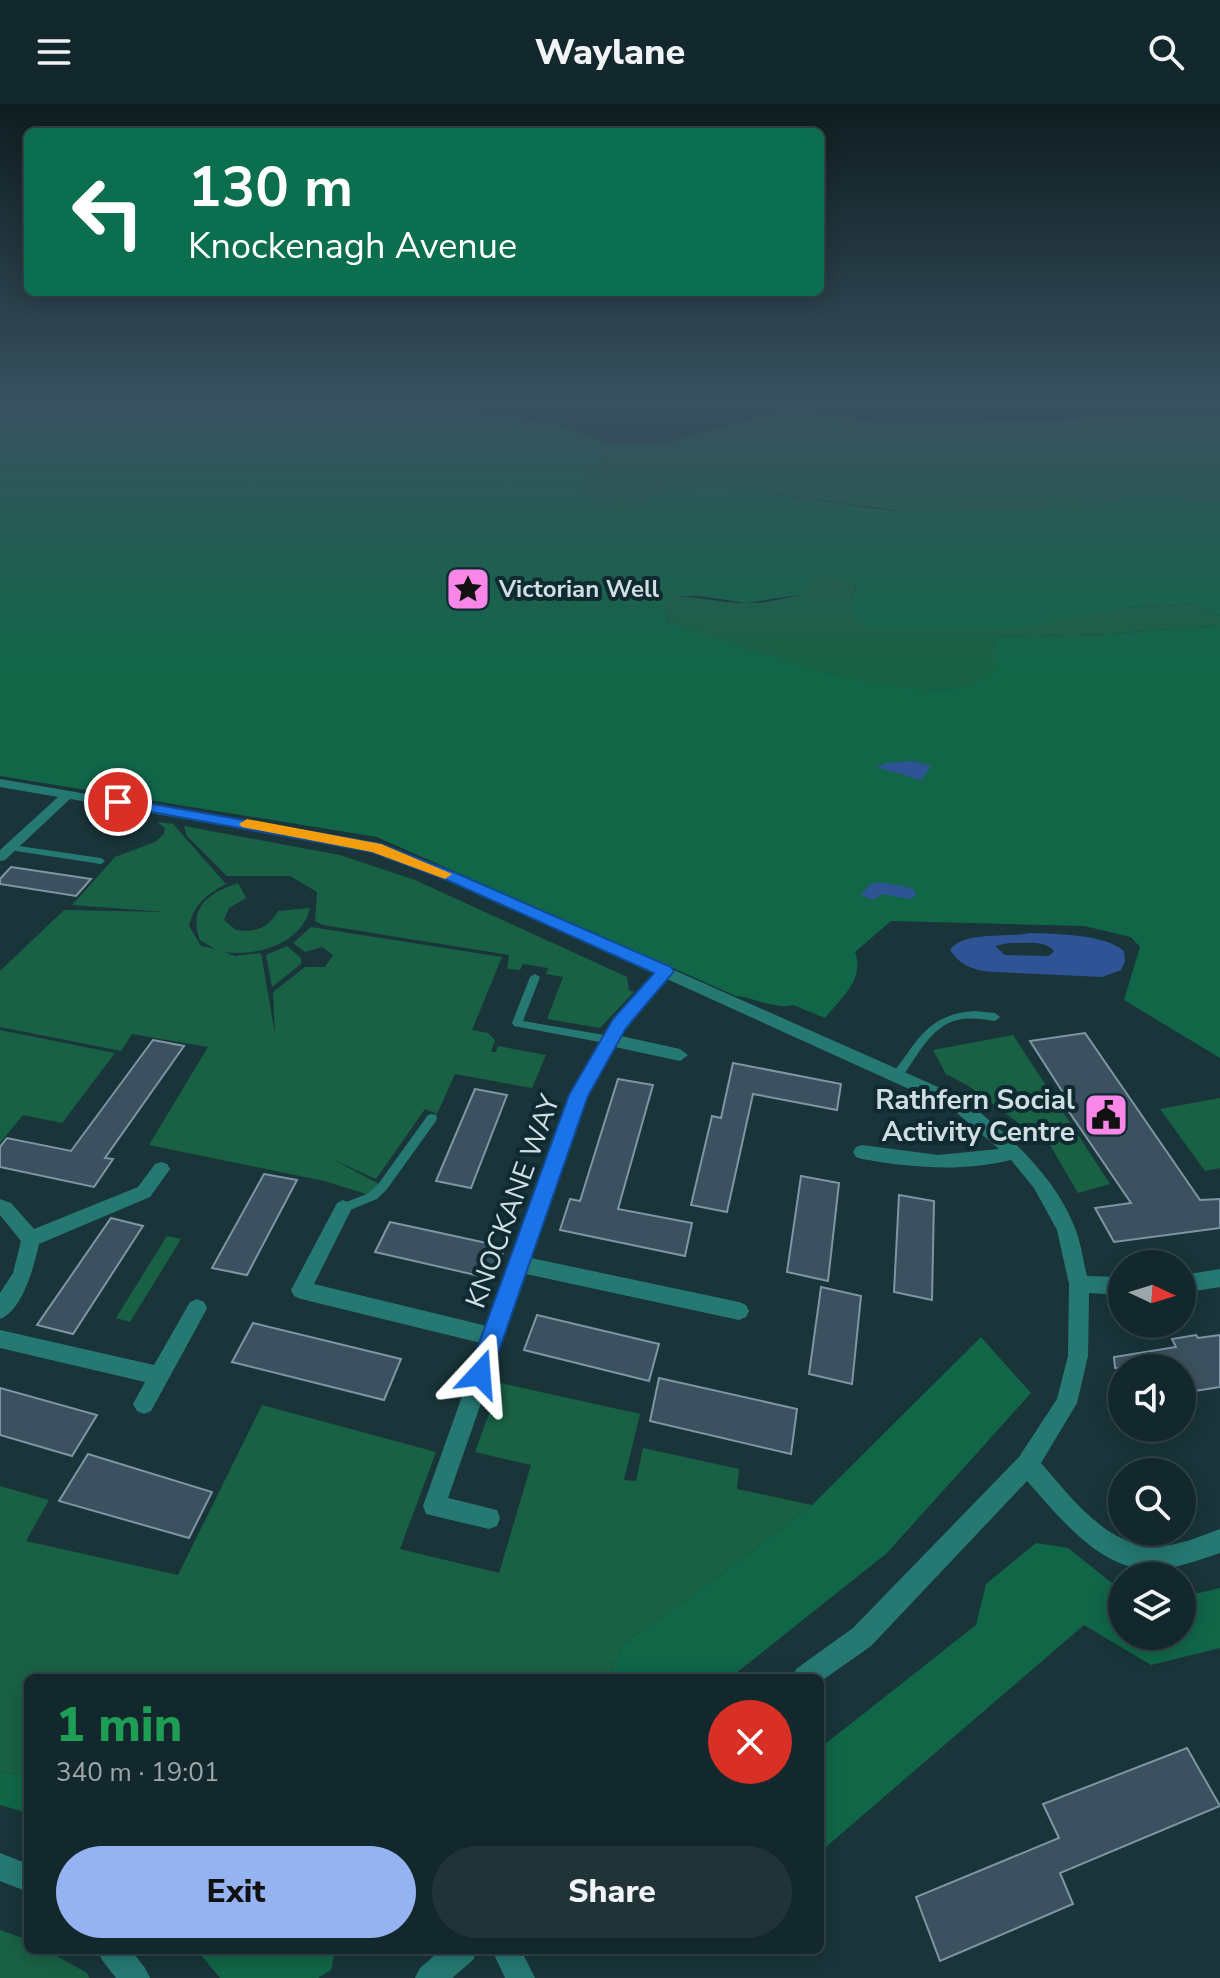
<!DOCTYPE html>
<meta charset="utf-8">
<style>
body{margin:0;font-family:"Nunito Sans",sans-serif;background:#203438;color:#f1f3f6;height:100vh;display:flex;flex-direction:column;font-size:30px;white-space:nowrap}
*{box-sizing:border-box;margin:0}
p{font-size:26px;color:#9da6a9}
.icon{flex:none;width:44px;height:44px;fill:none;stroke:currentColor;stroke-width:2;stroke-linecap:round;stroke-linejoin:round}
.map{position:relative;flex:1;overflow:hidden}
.drawer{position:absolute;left:24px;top:1570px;width:800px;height:280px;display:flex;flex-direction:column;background:#13282c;border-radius:12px;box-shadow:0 4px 20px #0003,0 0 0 2px #324448}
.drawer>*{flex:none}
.guide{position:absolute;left:24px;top:24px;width:800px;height:168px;border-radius:12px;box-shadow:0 4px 20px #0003,0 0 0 2px #324448;background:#0b6e4f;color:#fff;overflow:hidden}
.needle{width:52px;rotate:94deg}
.controls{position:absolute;left:1108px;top:1146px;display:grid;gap:16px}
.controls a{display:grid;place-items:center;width:88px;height:88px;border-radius:50%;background:#13282c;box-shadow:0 4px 20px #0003,0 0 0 2px #324448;font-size:40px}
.pin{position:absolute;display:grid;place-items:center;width:68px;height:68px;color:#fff;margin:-34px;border:4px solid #fff;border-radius:50%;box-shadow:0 2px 8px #0007}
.me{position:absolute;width:88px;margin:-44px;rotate:19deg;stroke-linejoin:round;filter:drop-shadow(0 0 6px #0008)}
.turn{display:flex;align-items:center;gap:28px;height:168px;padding:0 32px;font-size:36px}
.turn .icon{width:104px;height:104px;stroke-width:2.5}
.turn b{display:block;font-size:56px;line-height:68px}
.round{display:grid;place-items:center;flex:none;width:84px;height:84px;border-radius:42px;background:#203438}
.head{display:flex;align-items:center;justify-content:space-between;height:136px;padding:0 32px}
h1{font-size:48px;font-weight:800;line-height:60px;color:#1e9e55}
.cta{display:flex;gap:16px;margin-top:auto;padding:16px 32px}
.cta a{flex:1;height:92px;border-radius:48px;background:#95b2f1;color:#111;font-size:32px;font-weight:800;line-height:92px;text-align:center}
.cta a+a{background:#203438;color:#f1f3f6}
header{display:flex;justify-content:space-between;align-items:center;height:104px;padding:0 32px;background:#13282c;font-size:36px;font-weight:800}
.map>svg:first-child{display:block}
</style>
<header><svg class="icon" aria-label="menu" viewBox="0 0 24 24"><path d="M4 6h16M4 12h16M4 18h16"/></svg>Waylane<svg class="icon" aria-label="search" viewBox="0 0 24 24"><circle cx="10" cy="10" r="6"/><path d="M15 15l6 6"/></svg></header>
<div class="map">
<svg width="1220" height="1874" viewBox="0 0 1220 1874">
<rect width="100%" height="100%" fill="#19353a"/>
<g fill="#196145">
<polygon points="792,304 897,321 1220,309 1220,395 1136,391 1042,405 900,407 705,381 620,400 580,389 609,340 664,339"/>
<path d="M815 472 857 477 851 499 1125 504 1196 500 1220 512V521L1110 530 994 533 997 566C988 571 979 578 969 581 905 603 735 540 668 518L666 505 668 492C695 492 720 499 746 499 765 500 785 494 804 490Z"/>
<path d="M157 718 173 720 226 780C207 790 194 800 189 822L201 842 215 845 200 836C188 804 208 789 238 779L246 794 229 804 224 816 236 826C254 829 269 824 278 807L310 804C302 840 256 853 224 848L235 852 261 849 275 930 273 888 305 863H325L333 851 322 843 305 848 293 839 311 823 502 853 472 926 488 929 495 936 491 948H496L498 942 546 951 532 984 455 970 437 1010 425 1005 376 1075 332 1055 383 1082 373 1092 324 1077 149 1041 208 943 132 930 121 947 0 923V867L64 806 166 808 72 801 115 753 155 738 164 730 165 724Z"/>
<polygon points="184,722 340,751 415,776 627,873 629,886 634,888 600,924 547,915 563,873 546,870 548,864 523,860 520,866 507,865 509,851 323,821 315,817 317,788 290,772 227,772 187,732"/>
<polygon points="287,842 301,854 301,860 272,883 266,851"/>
<polygon points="0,926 115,949 62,1019 23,1011 0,1039"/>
<polygon points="1013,931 1110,1080 1078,1089 1040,1024 1028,1026 967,981 946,970 933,946"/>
<polygon points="1220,994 1220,1064 1205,1067 1160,1005"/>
<polygon points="167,1132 181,1135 130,1218 116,1214"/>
<polygon points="500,1279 640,1310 624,1376 636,1377 643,1344 739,1365 737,1385 812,1401 714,1476 623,1540 608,1574 28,1574 28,1671 0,1668 0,1382 49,1396 26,1437 178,1471 262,1301 436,1348 400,1445 499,1469 531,1361 475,1348"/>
<polygon points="0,1826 28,1836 28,1846 46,1846 87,1869 89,1874 0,1874"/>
</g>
<g fill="#116648">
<path d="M0 300H432L555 320 609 340 580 389 620 400 705 381 894 407 1042 405 1136 391 1220 395V512L1196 500 1125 504 1005 526 870 523 855 515 851 499 857 478 816 472 804 490 746 499 700 492H669L666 505 668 518C736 540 904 603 969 581 978 578 988 571 996 566L994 533 1110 530 1220 521V954L1124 896 1140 843 1131 833 1084 822 891 817 855 848C865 875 841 894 825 914L793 901C776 906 756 894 736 892L377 733 0 672Z"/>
<polygon points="981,1233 1031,1289 887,1449 730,1574 608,1574 623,1540 714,1476 812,1401"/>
<polygon points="1036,1439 1068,1444 1122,1487 1122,1532 1182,1532 1182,1493 1220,1484 1220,1544 1151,1561 1084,1521 820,1748 820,1644 976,1521 986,1480"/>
<polygon points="0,1668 28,1671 28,1709 0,1701"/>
<polygon points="197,1846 335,1846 331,1866 318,1874 220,1874"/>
</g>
<g fill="#2e5495" fill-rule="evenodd">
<polygon points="913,657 931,662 921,676 876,663 887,659"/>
<polygon points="878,778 911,784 917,790 910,795 883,790 873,796 861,791 869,781"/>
<path d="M1030 829C1055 830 1105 830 1124 847L1125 857 1121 866 1102 873 994 868C976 867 960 862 950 846 963 827 1006 834 1030 829ZM1009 839C1023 840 1044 835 1054 847L1049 852 1005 851 995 842Z"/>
</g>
<g fill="#3c515f" stroke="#7e95a4" stroke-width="2">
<polygon points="11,763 91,775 76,792 0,780 0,775"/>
<polygon points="1085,929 1200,1096 1220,1095 1220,1124 1114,1138 1095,1104 1131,1099 1063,999 1069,998 1030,937"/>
<polygon points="153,936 184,942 105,1054 113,1055 94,1083 0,1063 0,1043 7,1034 71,1047"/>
<polygon points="733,959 841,980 837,1006 753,990 727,1108 691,1101 712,1012 721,1014"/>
<polygon points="618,975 653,981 618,1105 692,1119 685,1152 560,1126 570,1095 580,1097"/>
<polygon points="475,985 507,991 471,1084 436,1077"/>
<polygon points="264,1070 297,1076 247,1171 212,1164"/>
<polygon points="801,1072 839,1079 828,1177 787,1168"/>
<polygon points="899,1091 934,1097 932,1196 894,1188"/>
<polygon points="111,1114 143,1122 73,1230 37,1221"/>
<polygon points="390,1118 505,1143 493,1175 375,1148"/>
<polygon points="821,1183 861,1192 852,1280 809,1270"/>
<polygon points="537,1211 659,1240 649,1277 524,1246"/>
<polygon points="253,1219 401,1255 384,1296 232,1258"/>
<polygon points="1196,1231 1198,1234 1220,1231 1220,1283 1182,1289 1182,1264 1115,1264 1114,1253 1176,1243 1172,1235"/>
<polygon points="659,1274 797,1305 791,1350 650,1317"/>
<polygon points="0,1284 97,1311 72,1352 0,1331"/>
<polygon points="88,1350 212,1388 189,1434 59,1397"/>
<polygon points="1187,1644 1220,1702 1060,1769 1073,1800 940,1857 916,1793 1059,1734 1043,1700"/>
</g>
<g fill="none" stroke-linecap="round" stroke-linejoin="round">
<g fill="#267973" fill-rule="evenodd">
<polygon points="12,741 101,754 105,757 101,760 9,746 9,742"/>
<polygon points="535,870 540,873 523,917 610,932 614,933 615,936 614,939 610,940 514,922 512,919 530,873"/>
<path d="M975 907 995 909 1000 913 995 917C982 915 970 913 957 916 931 922 915 955 901 975H893L892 972 893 969C919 935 928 910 975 907Z"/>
<polygon points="432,1010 436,1011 437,1014 436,1017 387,1085 377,1095 343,1109 339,1107 337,1104 339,1101 369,1089 379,1079 428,1011"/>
</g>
<g fill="#267973" fill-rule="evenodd">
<path d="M0 675 376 740 457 770 963 994C1007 1031 1053 1068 1075 1124 1081 1139 1083 1156 1087 1172L1122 1173V1191L1089 1189 1088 1252 1077 1299 1041 1359C1068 1390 1103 1437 1147 1442 1172 1445 1198 1433 1220 1425V1449C1198 1456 1176 1465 1153 1466 1100 1466 1059 1413 1027 1377L871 1542 820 1578V1574H793L796 1565 853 1524 1019 1353 1057 1295 1068 1252 1069 1180 1057 1126 1034 1084 1011 1056C960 1068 913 1064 862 1055L856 1053 853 1048 856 1043 862 1041 938 1051 999 1045 951 1004 667 875 621 932 680 945 688 951 680 957 615 943 587 992 531 1154 739 1198 746 1201 749 1207 746 1213 739 1216 526 1170 448 1394 497 1406 500 1414 497 1422 489 1425 426 1410 423 1402 481 1239 301 1195 294 1192 291 1186 337 1099 343 1096 349 1099 352 1104 314 1180 487 1222 571 991 614 916 654 870 447 776 373 748 70 695 5 756 0 757V746L58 693 0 683Z"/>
<path d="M161 1058 167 1060 170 1065 150 1093 39 1140C34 1162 23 1206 0 1215V1189L13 1169 21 1137 0 1111V1095L11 1099 34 1125 138 1083 155 1060Z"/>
<polygon points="1220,1165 1220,1183 1182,1189 1182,1171"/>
<polygon points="197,1195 204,1198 207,1204 204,1210 151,1307 144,1310 137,1307 133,1300 145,1278 0,1244 0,1226 154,1261 190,1198"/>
<polygon points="0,1749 28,1760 28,1788 0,1777"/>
<polygon points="98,1846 131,1846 145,1864 150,1874 116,1874 102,1856"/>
<polygon points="441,1846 477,1846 473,1856 452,1874 415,1874 420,1864"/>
<polygon points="492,1846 521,1846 535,1874 505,1874"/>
</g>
</g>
<linearGradient id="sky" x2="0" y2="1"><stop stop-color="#0e1d20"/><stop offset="0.53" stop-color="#385160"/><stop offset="1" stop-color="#385160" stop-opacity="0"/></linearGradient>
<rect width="1220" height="562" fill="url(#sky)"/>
<polygon fill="#1a73e8" stroke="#114b97" stroke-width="2" points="118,694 381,740 458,770 671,863 674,867 671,871 626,924 588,992 488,1278 480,1281 472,1278 468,1270 569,991 613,915 654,869 447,776 372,748 113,701 110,698"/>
<polygon fill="#f59e0b" points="247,715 381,740 452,770 445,775 372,748 242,723 239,720"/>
<defs>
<g id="sight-square" transform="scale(2.3)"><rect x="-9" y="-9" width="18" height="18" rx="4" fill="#fa87e7" stroke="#0f2a30"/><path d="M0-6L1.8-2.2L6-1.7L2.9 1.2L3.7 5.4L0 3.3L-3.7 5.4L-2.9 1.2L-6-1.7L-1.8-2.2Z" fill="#111"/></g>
<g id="civic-square" transform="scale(2.3)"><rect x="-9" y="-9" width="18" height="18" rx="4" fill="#fa87e7" stroke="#0f2a30"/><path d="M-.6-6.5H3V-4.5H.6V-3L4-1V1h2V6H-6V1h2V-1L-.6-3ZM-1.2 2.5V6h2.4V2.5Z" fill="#111"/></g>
</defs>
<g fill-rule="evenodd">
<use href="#sight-square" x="468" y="485"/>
<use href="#civic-square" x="1106" y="1011"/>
</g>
<g text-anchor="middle" stroke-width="8" stroke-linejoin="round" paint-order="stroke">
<g font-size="24" font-weight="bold" fill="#cfdee2" stroke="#0f2a30" text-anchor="start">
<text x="499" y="493">Victorian Well</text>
</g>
<g font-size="28" font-weight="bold" fill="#cfdee2" stroke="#0f2a30" text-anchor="end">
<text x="1075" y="1005">Rathfern Social<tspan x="1075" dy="32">Activity Centre</tspan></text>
</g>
<g font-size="28" fill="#cfdee2" stroke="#0f2a30">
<text transform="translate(512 1097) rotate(-70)" y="10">KNOCKANE WAY</text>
</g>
</g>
</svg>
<div class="controls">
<a><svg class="needle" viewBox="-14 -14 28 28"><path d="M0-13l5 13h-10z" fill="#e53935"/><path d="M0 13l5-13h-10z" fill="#9da6a9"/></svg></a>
<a><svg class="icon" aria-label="sound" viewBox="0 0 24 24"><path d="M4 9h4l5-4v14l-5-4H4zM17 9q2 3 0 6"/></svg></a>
<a><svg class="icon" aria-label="search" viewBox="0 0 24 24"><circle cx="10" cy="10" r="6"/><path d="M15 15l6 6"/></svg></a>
<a><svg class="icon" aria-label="layers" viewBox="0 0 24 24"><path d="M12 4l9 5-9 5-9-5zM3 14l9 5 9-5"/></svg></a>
</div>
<div class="pin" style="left:118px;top:698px;background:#d93025"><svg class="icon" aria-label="arrive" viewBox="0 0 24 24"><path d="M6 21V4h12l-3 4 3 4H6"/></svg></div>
<svg class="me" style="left:480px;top:1270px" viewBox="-20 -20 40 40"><path d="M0-17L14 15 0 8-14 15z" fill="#1a73e8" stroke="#fff" stroke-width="4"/></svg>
<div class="guide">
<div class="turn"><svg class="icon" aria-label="left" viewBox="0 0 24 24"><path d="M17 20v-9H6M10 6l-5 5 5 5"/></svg><div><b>130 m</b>Knockenagh Avenue</div></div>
</div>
<section class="drawer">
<div class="head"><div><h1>1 min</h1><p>340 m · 19:01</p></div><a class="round" style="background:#d93025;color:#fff"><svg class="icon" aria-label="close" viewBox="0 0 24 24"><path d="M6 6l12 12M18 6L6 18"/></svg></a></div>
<div class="cta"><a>Exit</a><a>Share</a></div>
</section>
</div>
